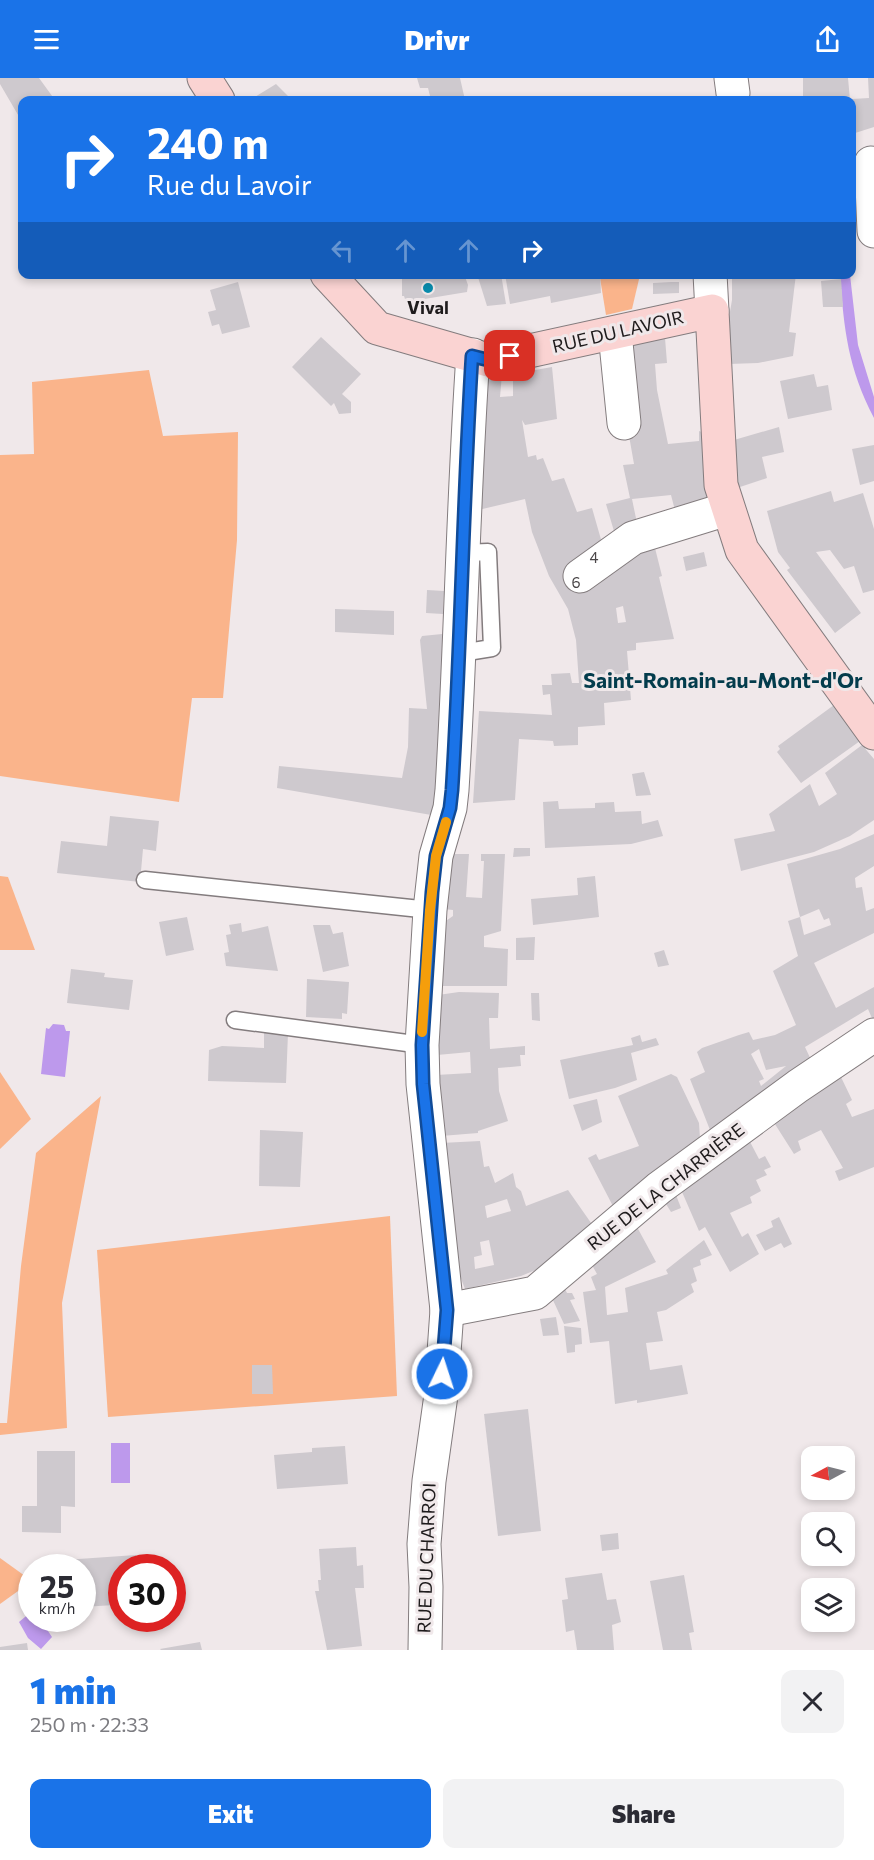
<!DOCTYPE html>
<meta charset="utf-8">
<style>
body{margin:0;font-family:Commissioner,sans-serif;background:#f2f2f3;color:#2b2b33;height:100vh;display:flex;flex-direction:column;font-size:22px;white-space:nowrap}
*{box-sizing:border-box;margin:0}
p{font-size:20px;color:#7c7c81}
.icon{flex:none;width:33px;height:33px;fill:none;stroke:currentColor;stroke-width:2;stroke-linecap:round;stroke-linejoin:round}
.map{position:relative;height:1572px;overflow:hidden}
.sheet{display:flex;flex-direction:column;background:#fff;flex:1}
.sheet>*{flex:none}
.guide{position:absolute;left:18px;top:18px;width:838px;height:183px;border-radius:12px;box-shadow:0 3px 9px #0003;background:#1a73e8;color:#fff;overflow:hidden}
.needle{width:39px;rotate:263deg}
.controls{position:absolute;left:801px;top:1368px;display:grid;gap:12px}
.controls a{display:grid;place-items:center;width:54px;height:54px;border-radius:12px;background:#fff;box-shadow:0 3px 9px #0003;font-size:30px}
.speed{position:absolute;left:18px;top:1476px;display:flex;gap:12px;font-size:30px;font-weight:700;text-align:center}
.speed>*{display:grid;place-content:center;width:78px;height:78px;border-radius:50%;background:#fff;box-shadow:0 3px 9px #0003;line-height:1}
.speed small{font-size:15px;font-weight:400}
.speed .limit{border:9px solid #d22;background:#fff;color:#111}
.pin{position:absolute;display:grid;place-items:center;width:51px;height:51px;color:#fff;margin:-26px;border-radius:12px;box-shadow:0 3px 9px #0006}
.me{position:absolute;width:66px;margin:-33px;rotate:4deg;stroke-linejoin:round;filter:drop-shadow(0 0 4px #0008)}
.turn{display:flex;align-items:center;gap:21px;height:126px;padding:0 30px;font-size:27px}
.turn .icon{width:78px;height:78px;stroke-width:2.5}
.turn b{display:block;font-size:42px;line-height:51px}
.lanes{display:flex;align-items:center;height:57px;padding:0 30px;background:#0003;justify-content:center;gap:30px;direction:ltr}
.lanes .off{opacity:.35}
.round{display:grid;place-items:center;flex:none;width:63px;height:63px;border-radius:12px;background:#f2f2f3}
.summary{display:flex;align-items:center;justify-content:space-between;height:102px;padding:0 30px}
h1{font-size:36px;font-weight:800;line-height:45px;color:#1a73e8}
.primary-button{display:flex;gap:12px;margin-top:auto;padding:12px 30px}
.primary-button a{flex:1;height:69px;border-radius:12px;background:#1a73e8;color:#fff;font-size:24px;font-weight:800;line-height:69px;text-align:center}
.primary-button a+a{background:#f2f2f3;color:#2b2b33}
header{display:flex;justify-content:space-between;align-items:center;height:78px;padding:0 30px;background:#1a73e8;color:#fff;font-size:27px;font-weight:800}
.map>svg:first-child{display:block}
</style>
<header><svg class="icon" aria-label="menu" viewBox="0 0 24 24"><path d="M4 6h16M4 12h16M4 18h16"/></svg>Drivr<svg class="icon" aria-label="share" viewBox="0 0 24 24"><path d="M12 15V3M7 8l5-5 5 5M5 13v7h14v-7"/></svg></header>
<div class="map">
<svg width="874" height="1572" viewBox="0 0 874 1572">
<rect width="100%" height="100%" fill="#f0e8ea"/>
<g fill="#fab48b">
<polygon points="616,197 640,197 632,231 606,237 600,200"/>
<polygon points="149,292 163,358 238,354 237,462 223,620 192,620 179,724 0,698 0,377 34,376 32,304"/>
<polygon points="0,798 8,799 35,872 0,872"/>
<polygon points="0,994 31,1041 0,1071"/>
<polygon points="101,1018 62,1225 67,1350 0,1357 0,1345 7,1345 21,1188 36,1075"/>
<polygon points="390,1138 397,1318 108,1339 97,1172"/>
<polygon points="0,1480 32,1503 0,1526"/>
</g>
<g fill="#bd99ec">
<path d="M840 197H850L858 267 874 319V340C848 290 844 252 840 197Z"/>
<polygon points="53,946 64,947 66,953 70,953 65,999 41,996 46,950 49,951"/>
<rect x="111" y="1365" width="19" height="40"/>
<polygon points="31,1534 32,1540 40,1541 52,1559 41,1571 28,1560 19,1544"/>
</g>
<g fill="#cec9ce" fill-rule="evenodd">
<polygon points="0,0 39,0 55,22 22,22 21,42 0,6"/>
<polygon points="417,0 460,0 465,22 431,22 428,10 420,10"/>
<polygon points="803,0 848,0 850,22 810,22 803,18"/>
<polygon points="868,0 874,0 874,49 852,56 852,21 869,20"/>
<polygon points="276,6 292,22 250,22"/>
<polygon points="402,196 464,196 468,207 467,214 406,224 404,218 402,218"/>
<polygon points="477,196 501,196 506,226 487,228"/>
<polygon points="505,196 600,196 601,215 551,225 550,218 510,226"/>
<polygon points="732,196 796,196 789,254 796,255 793,278 758,285 729,286 727,251 732,222"/>
<polygon points="841,201 843,229 823,229 821,203"/>
<polygon points="238,204 250,249 222,256 219,246 212,248 208,234 216,232 210,212"/>
<polygon points="671,204 679,204 679,215 653,216 653,205"/>
<polygon points="321,259 361,296 342,316 351,324 351,335 339,336 334,325 331,328 292,289"/>
<polygon points="665,260 667,285 655,286 657,312 668,366 699,363 699,353 709,357 711,428 677,440 671,417 632,421 638,450 616,460 606,426 630,420 623,387 634,386 628,352 624,268"/>
<path d="M552 289 557 341 525 347 522 342 528 379 536 377 537 382 543 380 552 403 564 400 577 434 592 430 604 472 653 462 662 498 659 499 674 561 636 565V572L627 573 631 622 604 625 605 647 578 649V667L554 668 553 663 519 661 515 722 473 725 479 633 552 637 550 616 543 617 542 607H552L551 596 570 595 572 605H579L576 562 568 531 549 498 532 454 525 421 474 433 487 296H502L500 319 513 318V296ZM623 528 626 544 618 545 616 530Z"/>
<polygon points="814,296 817,309 828,307 832,332 788,341 780,303"/>
<polygon points="779,349 784,374 762,379 767,400 737,410 734,362"/>
<polygon points="874,367 874,403 860,407 852,371"/>
<polygon points="831,413 834,424 863,415 874,451 874,512 863,515 854,488 844,491 830,472 816,474 861,535 835,555 787,492 790,490 778,474 767,433"/>
<polygon points="704,474 707,488 686,493 683,479"/>
<polygon points="427,512 444,513 443,536 426,535"/>
<polygon points="335,531 394,533 394,557 335,554"/>
<polygon points="442,556 451,566 437,738 277,710 279,688 402,700 408,669 409,630 427,631 420,562 422,558"/>
<polygon points="834,627 860,663 801,705 777,674 780,671 778,668"/>
<polygon points="862,667 874,681 874,742 850,758 814,774 741,793 734,761 775,753 769,736 810,706 819,728 837,716 825,695"/>
<polygon points="644,694 651,717 636,718 632,696"/>
<polygon points="558,723 559,731 595,730 595,725 614,724 615,734 641,733 642,746 658,742 663,758 631,766 545,770 543,724"/>
<polygon points="110,738 159,743 156,773 143,771 140,804 57,795 61,763 107,768"/>
<path d="M874 756V788L855 800 856 810 862 809 866 833 874 830V855L814 885 836 930 874 909V945L868 931 805 969 812 984 710 1052 690 1001 705 994 697 974 702 970 739 957 749 954 753 962 775 957 796 947 773 893 798 878 788 843 800 839 787 786 840 771ZM819 831 824 842 829 840 831 847 804 857 800 839ZM759 971 766 992 786 988 761 1008 759 1003 764 1001 751 976Z"/>
<polygon points="514,770 530,770 530,778 513,779"/>
<polygon points="452,776 469,776 466,819 482,820 484,783 481,783 481,776 505,776 501,853 484,858 484,869 508,871 507,908 438,908 440,847 453,838 453,832 443,831"/>
<polygon points="595,798 599,839 533,847 531,821 578,817 577,800"/>
<polygon points="187,839 194,872 166,878 159,844"/>
<polygon points="241,845 242,854 268,848 278,893 226,888 224,875 229,874 226,857 231,856 229,847"/>
<polygon points="313,847 330,847 333,856 343,854 349,888 323,894"/>
<polygon points="535,859 534,882 516,882 516,860"/>
<polygon points="664,872 669,887 658,889 654,875"/>
<polygon points="71,891 105,895 104,899 133,902 129,932 67,925"/>
<polygon points="307,901 349,904 347,936 342,935 342,941 306,939"/>
<polygon points="459,914 499,915 498,940 489,940 490,971 525,968 525,977 520,977 521,988 498,990 499,1013 508,1043 478,1053 478,1055 441,1058 436,997 471,995 470,974 437,977 438,917"/>
<polygon points="531,915 539,915 540,943 532,942"/>
<polygon points="264,954 288,955 286,1005 208,1003 209,972 222,968 264,970"/>
<polygon points="640,957 642,964 656,960 659,967 631,975 637,1002 615,1010 569,1021 560,982 633,967 631,960"/>
<polygon points="671,996 677,999 699,1045 700,1061 680,1078 679,1074 655,1092 659,1098 616,1134 588,1080 596,1076 599,1082 639,1068 618,1018"/>
<polygon points="840,997 852,1022 846,1026 852,1039 874,1031 874,1089 839,1103 835,1093 843,1090 821,1052 798,1063 801,1072 794,1076 773,1043"/>
<polygon points="597,1021 602,1044 582,1053 573,1027"/>
<polygon points="260,1052 303,1054 300,1109 259,1108"/>
<polygon points="748,1060 759,1081 765,1078 771,1089 764,1092 767,1097 756,1102 761,1113 750,1119 752,1125 730,1135 742,1159 748,1155 759,1176 730,1194 705,1149 699,1153 679,1107"/>
<path d="M480 1063 484 1089 489 1088 495 1105 513 1095 516 1109 521 1113 526 1128 568 1112 596 1152 565 1180 521 1198 465 1211 459 1195 441 1065ZM507 1121 511 1133 487 1140 485 1128ZM489 1162 494 1187 475 1191 474 1179 482 1177 480 1164Z"/>
<polygon points="673,1109 681,1130 671,1134 661,1118"/>
<polygon points="779,1139 792,1166 784,1170 781,1165 765,1173 756,1157 773,1149 771,1143"/>
<polygon points="637,1149 656,1184 605,1209 607,1237 628,1234 625,1210 668,1196 666,1192 704,1162 712,1177 700,1182 701,1187 693,1190 697,1203 691,1206 694,1214 666,1232 657,1234 663,1263 646,1265 650,1292 682,1287 688,1316 637,1325 637,1322 615,1326 609,1263 590,1265 583,1214 596,1212 591,1199 597,1196 592,1187"/>
<polygon points="564,1209 567,1215 572,1215 575,1221 570,1222 580,1243 564,1246 552,1220"/>
<polygon points="556,1239 559,1257 543,1258 540,1241"/>
<polygon points="564,1248 581,1250 582,1266 575,1267 575,1274 567,1275"/>
<polygon points="252,1287 272,1287 273,1316 252,1316"/>
<polygon points="528,1331 541,1453 498,1458 484,1336"/>
<polygon points="345,1368 348,1406 277,1411 274,1377 312,1374 312,1370"/>
<polygon points="37,1373 75,1373 75,1429 61,1428 61,1455 22,1454 22,1428 37,1428"/>
<polygon points="618,1455 619,1471 602,1473 600,1457"/>
<polygon points="356,1469 357,1488 363,1487 364,1510 355,1510 362,1568 327,1572 315,1513 319,1513 318,1502 321,1502 319,1471"/>
<polygon points="136,1477 137,1490 122,1490 122,1509 114,1509 115,1527 82,1529 82,1490 64,1490 64,1482"/>
<polygon points="602,1495 607,1522 616,1521 621,1544 612,1547 614,1572 577,1572 574,1552 566,1554 562,1522 568,1521 565,1500"/>
<polygon points="684,1497 694,1554 689,1555 692,1572 663,1572 650,1503"/>
<polygon points="200,1564 202,1572 161,1572 160,1571"/>
<polygon points="27,1565 28,1572 0,1572 0,1569"/>
</g>
<g fill="none" stroke-linecap="round" stroke-linejoin="round">
<g stroke="#837c7e" stroke-width="19">
<g id="lane">
<polyline points="461,575 492,570 488,474 462,475"/>
<polyline points="145,802 430,832"/>
<polyline points="235,942 422,967"/>
</g>
</g>
<g stroke="#837c7e" stroke-width="35">
<g id="street">
<polyline points="731,0 733,15"/>
<polyline points="871,85 874,153"/>
<polyline points="710,196 712,233"/>
<polyline points="615,255 624,345"/>
<polyline points="580,498 633,460 727,431"/>
<polyline points="447,1232 535,1215 659,1110 798,1008 874,957"/>
<path d="M425 1572 426 1509 424 1466 429 1403 441 1317 447 1232 423 1006 422 967 430 832 436 778 450 730 452 712C461 567 463 422 473 277"/>
</g>
</g>
<g stroke="#837c7e" stroke-width="35">
<g id="secondary">
<polyline points="204,0 218,22"/>
<polyline points="327,196 377,250 488,282 712,233 721,407 742,472 874,655"/>
</g>
</g>
<use href="#lane" stroke="#fff" stroke-width="16"/>
<use href="#street" stroke="#fff" stroke-width="33"/>
<use href="#secondary" stroke="#fad3d2" stroke-width="33"/>
</g>
<g fill="none" stroke-linecap="round" stroke-linejoin="round">
<g stroke="#114b97" stroke-width="15">
<path id="route" d="M442 1296 447 1232 423 1006 422 967 432 814 436 778 450 730 452 712C461 567 463 422 472 278L488 282 510 278"/>
</g>
<use href="#route" stroke="#1a73e8" stroke-width="10"/>
<polyline stroke="#f59e0b" stroke-width="10" points="422,954 430,832 436,778 446,744"/>
</g>
<circle fill="#088aab" stroke="#f0e8ea" stroke-width="2" cx="428" cy="210" r="6"/>
<g text-anchor="middle" stroke-width="6" stroke-linejoin="round" paint-order="stroke">
<g font-size="15" fill="#4a4648">
<text x="594" y="485">4</text>
<text x="576" y="510">6</text>
</g>
<g font-size="18" font-weight="bold" fill="#1e1b1c" stroke="#f0e8ea">
<text x="428" y="236">Vival</text>
</g>
<g font-size="18" fill="#1e1b1c" stroke="#f0e8ea">
<text transform="translate(618 254) rotate(-13)" y="6">RUE DU LAVOIR</text>
<text transform="translate(666 1109) rotate(-38)" y="6">RUE DE LA CHARRIÈRE</text>
<text transform="translate(427 1480) rotate(-88)" y="6">RUE DU CHARROI</text>
</g>
<g font-size="21" font-weight="bold" fill="#033c4c" stroke="#f0e8ea">
<text x="723" y="610">Saint-Romain-au-Mont-d'Or</text>
</g>
</g>
</svg>
<div class="controls">
<a><svg class="needle" viewBox="-14 -14 28 28"><path d="M0-13l5 13h-10z" fill="#e53935"/><path d="M0 13l5-13h-10z" fill="#7c7c81"/></svg></a>
<a><svg class="icon" aria-label="search" viewBox="0 0 24 24"><circle cx="10" cy="10" r="6"/><path d="M15 15l6 6"/></svg></a>
<a><svg class="icon" aria-label="layers" viewBox="0 0 24 24"><path d="M12 4l9 5-9 5-9-5zM3 14l9 5 9-5"/></svg></a>
</div>
<div class="speed"><div>25<small>km/h</small></div><div class="limit">30</div></div>
<div class="pin" style="left:510px;top:278px;background:#d93025"><svg class="icon" aria-label="arrive" viewBox="0 0 24 24"><path d="M6 21V4h12l-3 4 3 4H6"/></svg></div>
<svg class="me" style="left:442px;top:1296px" viewBox="-20 -20 40 40"><circle r="17" fill="#1a73e8" stroke="#fff" stroke-width="3"/><path d="M0-11L8 9 0 5-8 9z" fill="#fff"/></svg>
<div class="guide">
<div class="turn"><svg class="icon" aria-label="right" viewBox="0 0 24 24"><path d="M7 20v-9h11M14 6l5 5-5 5"/></svg><div><b>240 m</b>Rue du Lavoir</div></div>
<div class="lanes"><svg class="icon off" aria-label="left" viewBox="0 0 24 24"><path d="M17 20v-9H6M10 6l-5 5 5 5"/></svg><svg class="icon off" aria-label="ahead" viewBox="0 0 24 24"><path d="M12 20V5M6 11l6-6 6 6"/></svg><svg class="icon off" aria-label="ahead" viewBox="0 0 24 24"><path d="M12 20V5M6 11l6-6 6 6"/></svg><svg class="icon" aria-label="right" viewBox="0 0 24 24"><path d="M7 20v-9h11M14 6l5 5-5 5"/></svg></div>
</div>
</div>
<section class="sheet">
<div class="summary"><div><h1>1 min</h1><p>250 m · 22:33</p></div><a class="round"><svg class="icon" aria-label="close" viewBox="0 0 24 24"><path d="M6 6l12 12M18 6L6 18"/></svg></a></div>
<div class="primary-button"><a>Exit</a><a>Share</a></div>
</section>
